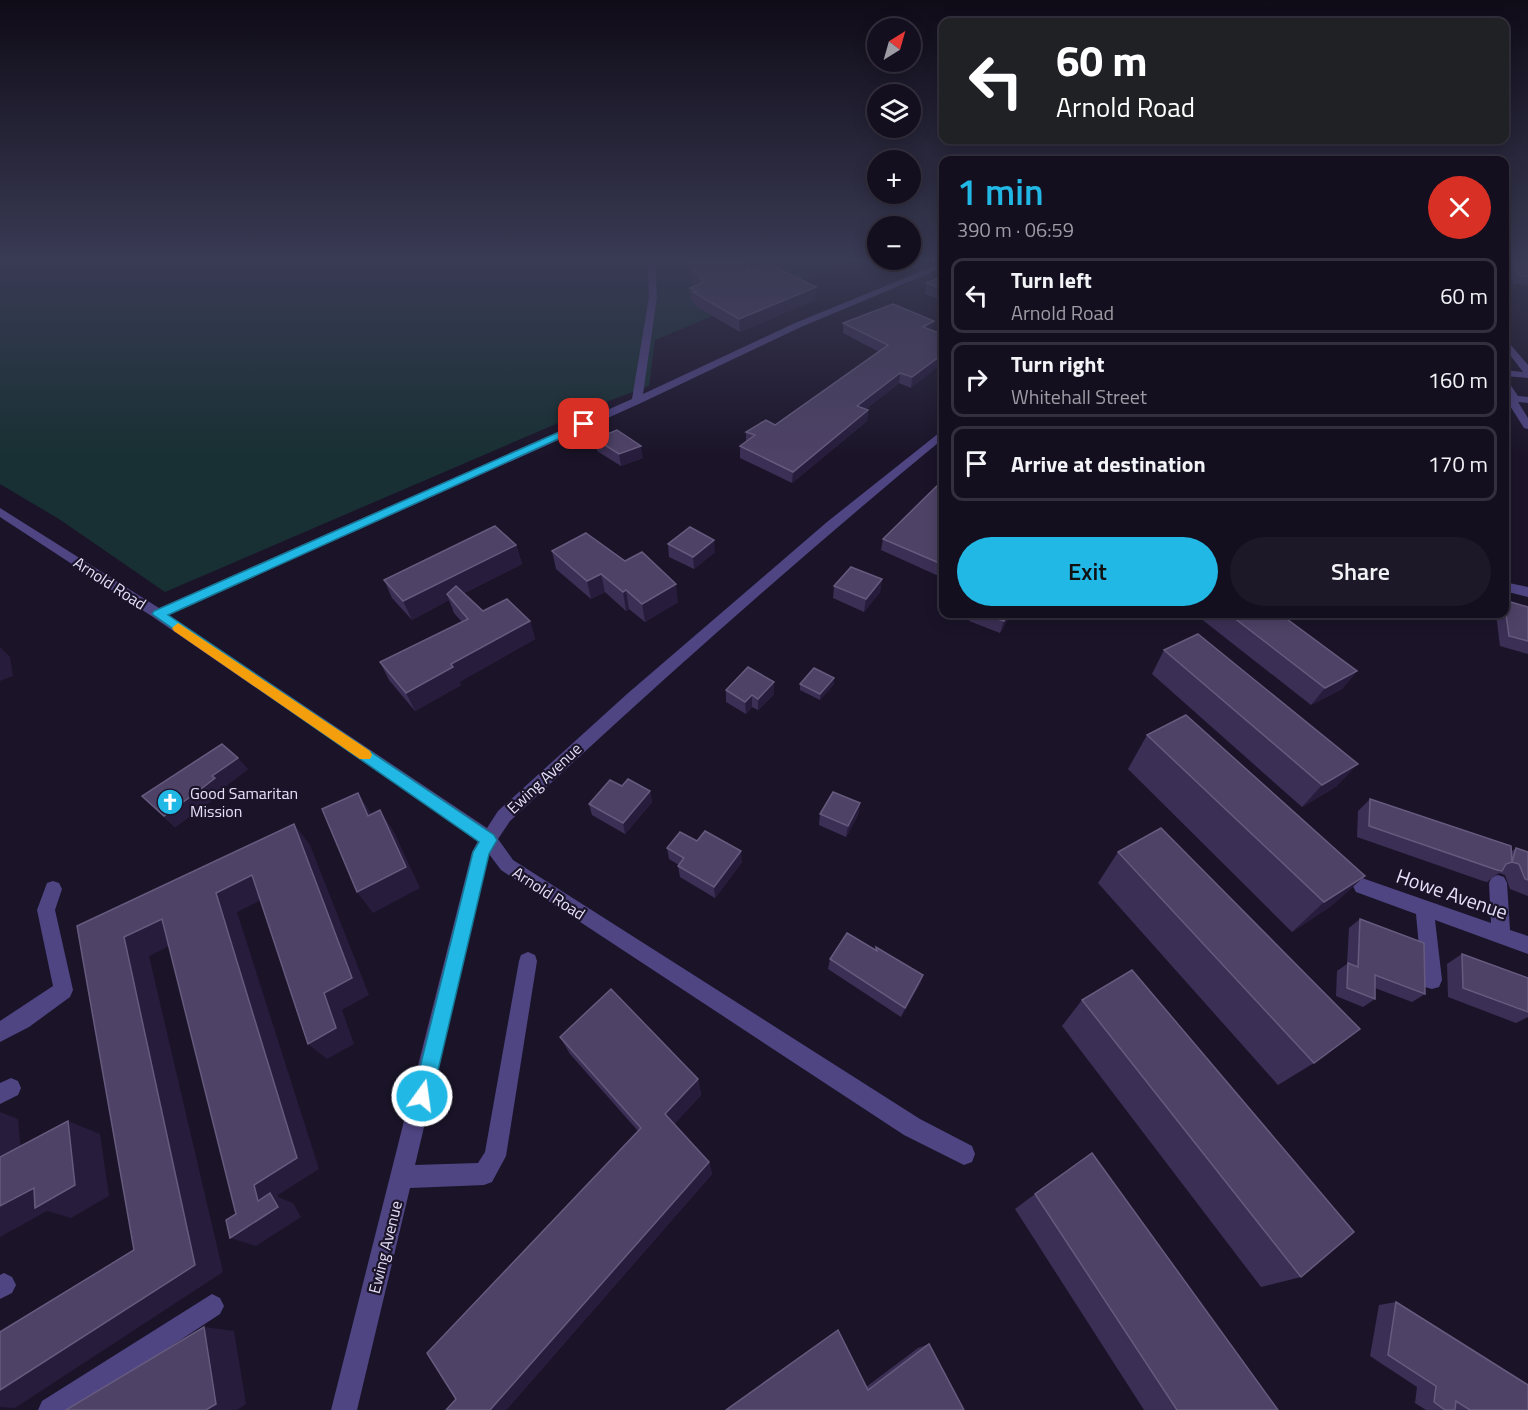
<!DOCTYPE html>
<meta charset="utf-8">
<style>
body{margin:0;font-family:"Titillium Web",sans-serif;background:#1d1828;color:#f1f3f6;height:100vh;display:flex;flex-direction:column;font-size:22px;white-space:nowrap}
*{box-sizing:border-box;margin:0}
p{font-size:20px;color:#9d9ca4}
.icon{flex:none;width:33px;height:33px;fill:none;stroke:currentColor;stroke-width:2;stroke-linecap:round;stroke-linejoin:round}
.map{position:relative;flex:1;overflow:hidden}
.panel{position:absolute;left:939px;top:156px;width:570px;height:462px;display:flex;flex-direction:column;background:#140f1f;border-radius:12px;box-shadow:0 3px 15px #0003,0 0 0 2px #332f3d}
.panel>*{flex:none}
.guide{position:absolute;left:939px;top:18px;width:570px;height:126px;border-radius:12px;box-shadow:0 3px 15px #0003,0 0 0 2px #332f3d;background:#202124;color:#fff;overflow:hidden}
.needle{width:39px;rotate:37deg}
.fabs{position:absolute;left:867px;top:18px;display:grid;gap:12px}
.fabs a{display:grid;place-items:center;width:54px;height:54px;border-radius:50%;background:#140f1f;box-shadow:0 3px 15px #0003,0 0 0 2px #332f3d;font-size:30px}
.pin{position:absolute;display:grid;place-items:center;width:51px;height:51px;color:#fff;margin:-26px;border-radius:12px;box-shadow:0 3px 9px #0006}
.me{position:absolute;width:66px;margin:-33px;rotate:14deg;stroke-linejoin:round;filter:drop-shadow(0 0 4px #0008)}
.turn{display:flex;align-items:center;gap:21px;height:126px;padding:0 18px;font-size:27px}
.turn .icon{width:78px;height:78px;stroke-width:2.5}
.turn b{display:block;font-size:42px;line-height:51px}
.round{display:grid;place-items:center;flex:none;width:63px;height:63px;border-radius:32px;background:#1d1828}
.headline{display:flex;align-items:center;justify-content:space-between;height:102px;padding:0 18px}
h1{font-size:36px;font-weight:600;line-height:45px;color:#22b8e5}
.cta{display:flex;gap:12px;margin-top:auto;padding:12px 18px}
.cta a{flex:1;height:69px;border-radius:36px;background:#22b8e5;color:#111;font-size:24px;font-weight:600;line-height:69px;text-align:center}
.cta a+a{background:#1d1828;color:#f1f3f6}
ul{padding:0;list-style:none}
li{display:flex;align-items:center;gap:18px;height:75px;margin:0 12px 9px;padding:0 6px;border:3px solid #332f3d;border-radius:12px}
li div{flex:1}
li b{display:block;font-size:22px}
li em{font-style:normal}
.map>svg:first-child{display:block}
</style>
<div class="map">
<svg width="1528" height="1410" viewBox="0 0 1528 1410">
<rect width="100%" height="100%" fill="#1b1429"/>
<g fill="#183033">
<polygon points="11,259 850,259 655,340 649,386 614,399 165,592 59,519 0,484 0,273"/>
<polygon points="859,259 929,259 893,273"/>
</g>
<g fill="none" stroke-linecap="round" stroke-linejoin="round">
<g fill="#4f4583" fill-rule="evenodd">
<path d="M647 259H655L657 297 643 394 795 323 944 262V267L801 327 641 403 169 615 487 828 498 811 627 694 827 522 944 429V438C795 561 651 689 510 821L498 839 513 860 920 1119 972 1146 975 1154 972 1162 964 1165 904 1135 501 870 489 854 415 1165 478 1163 485 1152 519 961 521 955 528 952 535 955 537 961 506 1156 492 1182 484 1185 410 1188 357 1410H331L472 852 478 841 153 617 0 517V508L159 608 632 399 649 297Z"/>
<polygon points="1504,337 1528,365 1528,378 1504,376 1504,370 1523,372 1504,347"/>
<polygon points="1504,380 1508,381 1518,396 1528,397 1528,403 1518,402 1528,418 1528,429 1524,428 1507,401"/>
<polygon points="1504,582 1528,587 1528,597 1504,591"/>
<polygon points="1498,875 1504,877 1507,883 1510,930 1528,936 1528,954 1435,920 1442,980 1439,987 1432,989 1425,987 1422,980 1416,914 1356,892 1353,886 1356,880 1362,878 1491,923 1489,883 1492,877"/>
<polygon points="53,881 59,883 62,889 55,910 73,990 70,997 29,1027 0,1042 0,1021 53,986 37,910 47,883"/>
<polygon points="11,1078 18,1081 21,1088 18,1095 0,1104 0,1083"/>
<polygon points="4,1273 12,1277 16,1285 12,1293 0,1299 0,1275"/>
<polygon points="212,1294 220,1298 224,1306 220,1314 74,1410 38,1410 42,1401"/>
</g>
</g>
<g fill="#3c2f55">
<polygon points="1508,259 1528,259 1528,286 1513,283"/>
<polygon points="688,264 751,266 751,270 816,287 815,300 740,332 694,305 694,302 691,301 690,288 696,285 689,277"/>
<polygon points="944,276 944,301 925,294 926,283"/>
<polygon points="934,321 932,331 911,388 899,383 866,409 868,410 867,421 792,483 740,458 740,446 746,442 746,432 775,425 879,352 843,333 843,323"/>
<polygon points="595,439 643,458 621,466 597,451"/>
<polygon points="944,479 943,578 881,550 883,539"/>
<polygon points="668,544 715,552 694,569 669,557"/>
<polygon points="516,545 522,564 464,593 483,611 530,621 535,639 459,682 461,685 415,711 389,680 380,662 462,622 454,613 449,600 412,620 392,598 384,580"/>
<polygon points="552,551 678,602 645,622 629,609 626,611 605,592 591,599 556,569"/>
<polygon points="882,579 880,592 864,612 833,598 834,586"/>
<polygon points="1504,600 1528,607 1528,654 1500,646 1496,614 1504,614"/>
<polygon points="971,614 1011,614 1000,633 969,621"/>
<polygon points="1195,614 1280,614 1357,671 1342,689 1311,705"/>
<polygon points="1164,650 1337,786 1302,807 1152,674"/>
<polygon points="800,684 834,684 820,700 800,690"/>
<polygon points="726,690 774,694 758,710 752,707 746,714 726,702"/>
<polygon points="1147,735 1365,876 1331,906 1292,932 1128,769"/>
<polygon points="248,769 223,788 224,790 211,801 175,827 142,796"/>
<polygon points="622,786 650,791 652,802 625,834 592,815 589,804"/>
<polygon points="1370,799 1511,852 1516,848 1528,852 1528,896 1510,889 1505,875 1499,873 1487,882 1483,881 1357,837 1358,811"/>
<polygon points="860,803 858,815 846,837 819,825 820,814"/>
<polygon points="697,841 742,862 715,898 680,877 678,866 679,865 669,859 667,848"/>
<polygon points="1118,852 1314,1063 1278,1085 1098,883"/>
<polygon points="1360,919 1425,994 1412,1002 1375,988 1375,999 1363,1007 1336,996 1337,971 1347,964 1349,928"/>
<polygon points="876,947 923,975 920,984 901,1017 828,969 830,959 875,950"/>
<polygon points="1462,954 1528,978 1528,1017 1516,1023 1448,997 1447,964"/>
<polygon points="1082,1000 1301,1277 1261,1287 1062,1026"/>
<polygon points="560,1037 698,1079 701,1095 674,1124 709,1162 712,1174 506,1410 446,1410 456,1399 638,1131 570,1054"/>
<polygon points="1035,1194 1278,1410 1144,1410 1015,1209"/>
<polygon points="1396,1302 1528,1410 1426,1410 1415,1403 1417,1387 1370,1356 1379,1305"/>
<polygon points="929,1344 964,1410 726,1410 866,1387 918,1348"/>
</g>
<g fill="#271c3c">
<polygon points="816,287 815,300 740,332 739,319"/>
<polygon points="934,321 932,331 923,327"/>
<polygon points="944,353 944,362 911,388 912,377"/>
<polygon points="900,373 899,383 856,417 857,406"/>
<polygon points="868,410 867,421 792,483 793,472"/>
<polygon points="641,446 643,458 621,466 619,454"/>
<polygon points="714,540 715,552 694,569 693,557"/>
<polygon points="516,545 522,564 451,599 447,594 449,600 412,620 403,601"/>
<polygon points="601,574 605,592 591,599 587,581"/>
<polygon points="882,579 880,592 864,612 866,599"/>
<polygon points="676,584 678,602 645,622 642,604"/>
<polygon points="626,590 629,609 626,611 623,592"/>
<polygon points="1008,614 1011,614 1000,633 1004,621"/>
<polygon points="530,621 535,639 459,682 461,685 415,711 406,693 451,664"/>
<polygon points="0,647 10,657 13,676 0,681"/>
<polygon points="1357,671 1342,689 1311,705 1325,688"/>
<polygon points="834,678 834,684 820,700 820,694"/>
<polygon points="774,682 774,694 758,710 758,699"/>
<polygon points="752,695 752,707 746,714 745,702"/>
<polygon points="238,758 248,769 223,788 224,790 211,801 175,827 164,816 212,776"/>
<polygon points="1358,764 1337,786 1302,807 1322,785"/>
<polygon points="650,791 652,802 625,834 623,823"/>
<polygon points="358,793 372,815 368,816"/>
<polygon points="860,803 858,815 846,837 848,826"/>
<polygon points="380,810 394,832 420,888 373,913 357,892"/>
<polygon points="294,824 310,845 369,995 342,1010 354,1044 327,1059 308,1044 324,993"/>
<polygon points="741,851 742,862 715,898 714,887"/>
<polygon points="252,875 271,895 237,912 319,1169 278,1195 278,1197 293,1203 301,1217 256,1246 230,1238 258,1201 254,1185 216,893"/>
<polygon points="1365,876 1331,906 1292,932 1324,902"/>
<polygon points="162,919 185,938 149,956 223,1272 15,1408 0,1407 0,1390 195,1265 124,937"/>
<polygon points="923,975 920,984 901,1017 905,1008"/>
<polygon points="698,1079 701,1095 670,1129 665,1114"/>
<polygon points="0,1112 18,1119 23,1176 0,1169"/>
<polygon points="68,1121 100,1134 109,1196 71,1218 47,1211 0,1237 0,1206"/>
<polygon points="709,1162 712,1174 506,1410 490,1410"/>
<polygon points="204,1327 234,1331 246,1404 237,1410 206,1410"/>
</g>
<g fill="#4e4266" stroke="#665b7e" stroke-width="1.5">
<polygon points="717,259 750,259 749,271 769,264 816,287 739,319 693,292 696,291 690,288 704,282 688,264"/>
<polygon points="1515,259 1528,259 1528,277 1518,275"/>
<polygon points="944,276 944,289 926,283"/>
<polygon points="893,304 934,321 923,327 944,335 944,353 912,377 900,373 857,406 868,410 793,472 740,446 755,435 746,432 766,420 775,425 888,345 843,323"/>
<polygon points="617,430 641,446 619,454 595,439"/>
<polygon points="944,479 944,565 883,539"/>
<polygon points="495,526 516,545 403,601 384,580"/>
<polygon points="690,527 714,540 693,557 668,544"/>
<polygon points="586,533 625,561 642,552 676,584 642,604 626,590 623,592 601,574 587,581 552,551"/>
<polygon points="851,567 882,579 866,599 834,586"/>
<polygon points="456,586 483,611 507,599 530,621 451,664 453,667 406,693 380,662 468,619 447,594"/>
<polygon points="1504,600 1528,607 1528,641 1509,636"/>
<polygon points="984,614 1008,614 1004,621"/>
<polygon points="1229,614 1280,614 1357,671 1325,688"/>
<polygon points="1198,634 1358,764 1322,785 1164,650"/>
<polygon points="748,667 774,682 758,699 752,695 745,702 726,690"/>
<polygon points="814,668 834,678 820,694 800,684"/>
<polygon points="1186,715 1365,876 1324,902 1147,735"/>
<polygon points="222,744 238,758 212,776 215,778 201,789 164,816 142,796"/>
<polygon points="628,779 650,791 623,823 589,804 610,780 622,786"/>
<polygon points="833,792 860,803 848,826 820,814"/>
<polygon points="358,793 368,816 380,810 406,867 357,892 322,809"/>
<polygon points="1370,799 1511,846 1512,862 1516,848 1528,852 1528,880 1525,879 1519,864 1512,862 1506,864 1502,871 1497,870 1369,826"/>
<polygon points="294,824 352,978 324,993 336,1028 308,1044 252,875 216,893 297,1158 254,1185 258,1201 270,1193 278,1207 230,1238 226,1220 236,1214 162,919 124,937 195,1265 0,1390 0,1332 134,1250 77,926"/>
<polygon points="1161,828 1360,1029 1314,1063 1118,852"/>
<polygon points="705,831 741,851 714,887 678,866 684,858 667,848 680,832 697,841"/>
<polygon points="1360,919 1424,943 1425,994 1375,975 1375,999 1347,988 1348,963 1358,967"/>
<polygon points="847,933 877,951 876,947 923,975 905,1008 830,959"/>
<polygon points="1462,954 1528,978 1528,1012 1463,988"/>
<polygon points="1132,970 1354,1232 1301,1277 1082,1000"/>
<polygon points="611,989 698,1079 665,1114 709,1162 490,1410 446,1410 456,1399 427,1353 641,1128 560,1037"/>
<polygon points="68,1121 75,1185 35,1208 34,1188 0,1206 0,1157"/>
<polygon points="1092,1153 1278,1410 1177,1410 1035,1194"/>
<polygon points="1396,1302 1528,1385 1528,1410 1470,1410 1456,1401 1455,1410 1445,1410 1434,1402 1436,1386 1388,1355"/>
<polygon points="204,1327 216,1404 206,1410 66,1410"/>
<polygon points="838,1330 868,1390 929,1344 964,1410 726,1410"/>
</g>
<linearGradient id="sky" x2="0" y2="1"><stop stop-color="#0f0b17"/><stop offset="0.57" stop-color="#393a54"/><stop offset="1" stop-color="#393a54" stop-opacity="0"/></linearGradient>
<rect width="1528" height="457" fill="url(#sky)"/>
<polygon fill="#22b8e5" stroke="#167895" stroke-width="1.5" points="584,421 588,424 587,426 168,615 494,835 497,840 489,854 432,1096 429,1103 422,1106 415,1103 413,1096 473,852 479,842 152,614 154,611"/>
<polygon fill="#f59e0b" points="178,623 370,751 372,755 370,759 360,759 174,631 172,628"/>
<defs>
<g id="church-disc" transform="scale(1.35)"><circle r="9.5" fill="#22b8e5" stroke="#1b1429"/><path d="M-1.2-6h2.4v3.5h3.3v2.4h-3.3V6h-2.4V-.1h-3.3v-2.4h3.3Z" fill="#fff"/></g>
</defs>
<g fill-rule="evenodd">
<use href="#church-disc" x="170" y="802"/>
</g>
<g text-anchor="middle" stroke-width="4.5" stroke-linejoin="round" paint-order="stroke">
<g font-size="16" fill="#e7e0fb" stroke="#1b1429">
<text transform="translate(110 583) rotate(33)" y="6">Arnold Road</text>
<text transform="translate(544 778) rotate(-43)" y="6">Ewing Avenue</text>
<text transform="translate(549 893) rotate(33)" y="6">Arnold Road</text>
<text transform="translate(385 1247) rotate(-76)" y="6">Ewing Avenue</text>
</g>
<g font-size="16" fill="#e7e0fb" stroke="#1b1429" text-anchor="start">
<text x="190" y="799">Good Samaritan<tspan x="190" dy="18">Mission</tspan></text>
</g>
<g font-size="20" fill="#e7e0fb" stroke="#1b1429">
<text transform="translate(1452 894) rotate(19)" y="7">Howe Avenue</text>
</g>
</g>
</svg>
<div class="fabs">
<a><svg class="needle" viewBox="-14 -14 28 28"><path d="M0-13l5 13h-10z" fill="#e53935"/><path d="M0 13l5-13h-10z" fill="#9d9ca4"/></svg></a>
<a><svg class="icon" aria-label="layers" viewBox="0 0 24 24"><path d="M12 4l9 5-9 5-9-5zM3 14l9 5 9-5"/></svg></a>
<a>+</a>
<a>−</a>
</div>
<div class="pin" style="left:584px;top:424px;background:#d93025"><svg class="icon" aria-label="arrive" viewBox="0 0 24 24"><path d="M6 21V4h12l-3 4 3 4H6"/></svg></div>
<svg class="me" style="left:422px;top:1096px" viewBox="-20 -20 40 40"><circle r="17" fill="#22b8e5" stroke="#fff" stroke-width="3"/><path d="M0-11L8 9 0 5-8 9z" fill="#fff"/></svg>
<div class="guide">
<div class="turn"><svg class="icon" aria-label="left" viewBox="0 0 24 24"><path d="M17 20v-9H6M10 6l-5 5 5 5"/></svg><div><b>60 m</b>Arnold Road</div></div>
</div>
<section class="panel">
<div class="headline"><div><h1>1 min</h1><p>390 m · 06:59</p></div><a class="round" style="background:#d93025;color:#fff"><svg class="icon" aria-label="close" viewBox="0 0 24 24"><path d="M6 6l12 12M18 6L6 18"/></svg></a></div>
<ul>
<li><svg class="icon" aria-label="left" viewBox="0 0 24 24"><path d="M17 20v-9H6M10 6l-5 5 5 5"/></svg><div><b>Turn left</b><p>Arnold Road</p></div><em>60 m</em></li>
<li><svg class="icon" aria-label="right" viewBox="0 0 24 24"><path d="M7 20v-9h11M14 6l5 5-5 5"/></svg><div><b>Turn right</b><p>Whitehall Street</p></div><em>160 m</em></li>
<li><svg class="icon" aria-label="arrive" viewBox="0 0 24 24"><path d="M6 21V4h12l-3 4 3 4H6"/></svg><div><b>Arrive at destination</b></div><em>170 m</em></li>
</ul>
<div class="cta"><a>Exit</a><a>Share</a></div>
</section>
</div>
